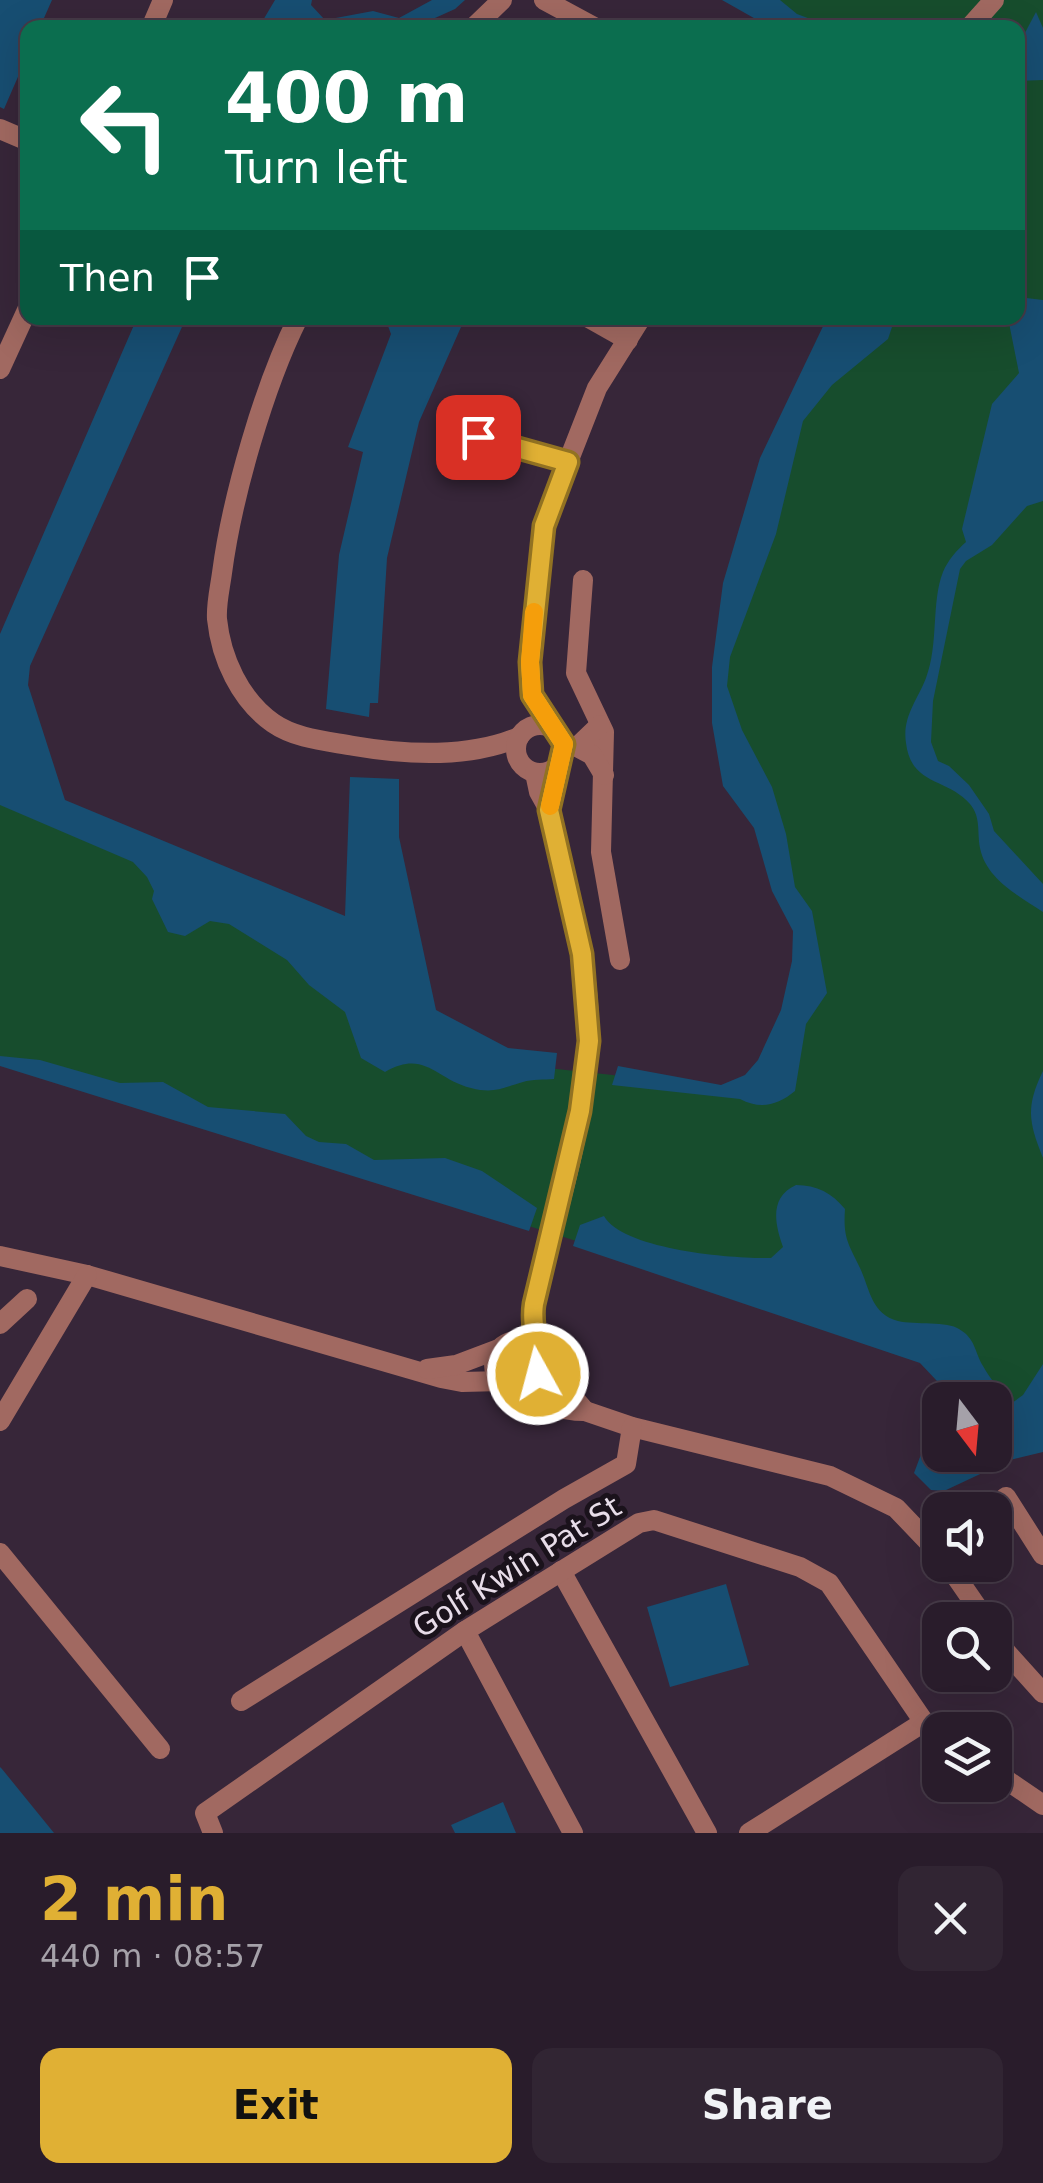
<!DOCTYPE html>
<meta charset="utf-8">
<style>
body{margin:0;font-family:"DejaVu Sans",sans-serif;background:#312533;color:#f1f3f6;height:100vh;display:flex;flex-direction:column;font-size:38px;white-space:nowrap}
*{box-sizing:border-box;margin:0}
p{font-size:32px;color:#a5a1a9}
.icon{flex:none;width:55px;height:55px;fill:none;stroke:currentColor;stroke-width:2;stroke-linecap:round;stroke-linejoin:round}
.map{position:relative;height:1833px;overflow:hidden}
.panel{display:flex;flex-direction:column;background:#291c2b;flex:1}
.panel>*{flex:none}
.top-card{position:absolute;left:20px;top:20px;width:1005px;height:305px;border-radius:20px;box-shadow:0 10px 40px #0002,0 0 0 2px #453a47;background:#0b6e4f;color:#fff;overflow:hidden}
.needle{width:65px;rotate:164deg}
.fabs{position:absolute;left:922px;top:1382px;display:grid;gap:20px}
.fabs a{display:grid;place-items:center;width:90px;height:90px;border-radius:20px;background:#291c2b;box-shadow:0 10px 40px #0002,0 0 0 2px #453a47;font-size:50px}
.pin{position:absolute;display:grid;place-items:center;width:85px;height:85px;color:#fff;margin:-42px;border-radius:20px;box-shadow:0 5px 15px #0006}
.me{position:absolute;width:110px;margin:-55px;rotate:353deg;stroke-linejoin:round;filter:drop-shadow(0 0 8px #0008)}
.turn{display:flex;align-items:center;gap:35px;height:210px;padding:0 40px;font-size:45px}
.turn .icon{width:130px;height:130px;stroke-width:2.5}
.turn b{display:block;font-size:70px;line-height:85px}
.then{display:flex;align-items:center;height:95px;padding:0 40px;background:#0003;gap:20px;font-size:38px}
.round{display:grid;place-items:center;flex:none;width:105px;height:105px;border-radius:20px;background:#312533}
.headline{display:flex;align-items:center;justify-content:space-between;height:170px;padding:0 40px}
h1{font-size:60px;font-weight:600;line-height:75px;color:#e0b034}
.primary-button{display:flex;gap:20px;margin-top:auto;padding:20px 40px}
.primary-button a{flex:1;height:115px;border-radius:20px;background:#e0b034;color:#111;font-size:40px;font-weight:600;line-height:115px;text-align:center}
.primary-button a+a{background:#312533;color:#f1f3f6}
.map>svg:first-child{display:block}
</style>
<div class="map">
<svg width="1043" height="1833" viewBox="0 0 1043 1833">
<rect width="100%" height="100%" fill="#372639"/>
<polygon fill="#174d2d" points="749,0 1043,0 1043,1416 995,1439 995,1400 928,1352 0,1059 0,791 322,924 472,1060 752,1090 806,944 719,683 790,420 845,318 1018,318 1018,28 802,27"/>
<g fill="#174e72">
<polygon points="0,0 52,0 40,27 28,28 27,56 4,109 0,107"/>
<polygon points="275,0 312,0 311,5 325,20 373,11 399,18 432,0 465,0 455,9 415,27 259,27"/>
<polygon points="722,0 780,0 797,14 832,27 770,27"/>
<polygon points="1036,12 1043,28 1043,80 1018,81 1018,46"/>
<path d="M1018 297 1043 300V501L1027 506 992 545 966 561 960 569 933 701 931 742 938 761 949 766 969 785 989 814 994 831 1043 884V912C1019 896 986 879 980 848 977 831 981 817 970 804 948 778 911 786 906 743 902 717 917 701 926 678 939 644 931 602 943 572 948 560 957 550 966 542L962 529 992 404 1019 373 1008 318H1018Z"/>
<path d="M137 318H186L30 666 28 685 65 800 345 916 350 777 399 779V837L436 1010 508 1048 557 1053 554 1079C544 1080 532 1079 523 1082 502 1088 494 1094 471 1088 435 1079 425 1049 385 1072L361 1058 345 1012 309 985 287 960 229 924 210 921 185 936 168 932 152 899 154 891 147 877 133 862 0 805V634Z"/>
<polygon points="385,318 465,318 419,422 387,558 378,703 370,703 369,717 326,709 339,555 363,452 348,447 391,334"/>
<path d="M827 318H895L888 339 832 385 803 421 776 534 730 657 727 686 742 730 772 787 786 834 795 887 812 911 827 993 806 1024 795 1091C778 1105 761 1110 740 1099L612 1085 618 1066 721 1085 745 1075 758 1060 781 1010 792 961 793 931 772 891 754 828 723 786 712 723V667L723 583 760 458Z"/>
<polygon points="0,1056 40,1060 120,1083 163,1082 208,1107 285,1114 306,1136 319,1142 346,1144 374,1160 445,1158 482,1171 537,1208 529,1231 0,1066"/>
<path d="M1043 1071V1158C1028 1121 1026 1106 1043 1071Z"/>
<path d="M796 1185C817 1185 832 1193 845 1209 843 1238 848 1243 860 1268 870 1289 871 1314 898 1321 915 1325 948 1321 959 1329 976 1339 974 1351 983 1366 991 1380 1001 1392 1012 1403L1023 1395 1043 1364V1452L1010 1460 944 1491 931 1490 914 1473 940 1404V1455H995V1400H942L937 1381 920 1363 573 1246 580 1225 604 1216C623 1250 734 1259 771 1258L783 1247C774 1222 770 1197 796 1185Z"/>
<polygon points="726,1584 749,1665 670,1687 647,1607"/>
<polygon points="0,1767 2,1769 54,1833 0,1833"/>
<polygon points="503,1802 516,1833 455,1833 451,1825"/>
</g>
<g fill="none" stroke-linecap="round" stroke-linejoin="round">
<g stroke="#a16961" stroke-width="20">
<polyline points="544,0 596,28"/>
<polyline points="151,28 163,0"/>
<polyline points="473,28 502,0"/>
<polyline points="969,28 994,0"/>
<polyline points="0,129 28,141"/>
<path d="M298 318C264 386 232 497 222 573 220 588 216 604 217 619 221 658 240 700 273 723 296 739 327 741 354 746 406 755 470 758 519 737"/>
<polyline points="589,318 628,340"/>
<polyline points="0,369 28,308"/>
<polyline points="449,429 568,462"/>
<polyline points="583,580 576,673 604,732 601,852 620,960"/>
<polyline points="532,695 530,662 543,526 597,388 641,318"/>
<circle cx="540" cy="749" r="24"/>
<polyline points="600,725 577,747 592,755 604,775"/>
<polyline points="535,773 539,792 549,810 559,765"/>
<polyline points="0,1256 87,1275 441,1378 462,1382 502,1381"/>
<polyline points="0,1324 27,1299"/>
<circle cx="517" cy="1364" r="23"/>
<path d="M535 1347 531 1324 533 1304C555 1221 584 1128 589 1043 592 970 567 881 549 810"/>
<polyline points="427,1369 456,1365 501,1348"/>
<path d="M522 1386C540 1403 559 1411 585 1411L538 1356"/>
<polyline points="585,1411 632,1427 830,1476 896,1508 940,1554"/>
<polyline points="0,1421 87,1275"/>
<polyline points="990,1510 1006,1497 1043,1555"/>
<polyline points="0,1553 160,1749"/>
<polyline points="948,1565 986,1620"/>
<polyline points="561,1571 707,1833"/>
<polyline points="465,1631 573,1833"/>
<polyline points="995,1635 1007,1653 1043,1693"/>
<polyline points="241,1701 564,1499 626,1464 632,1427"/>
<polyline points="995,1772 1043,1805"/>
<polyline points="213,1833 205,1813 465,1631 639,1523 654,1520 800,1567 829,1583 924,1722 940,1733"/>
<polyline points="749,1833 924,1722"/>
</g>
</g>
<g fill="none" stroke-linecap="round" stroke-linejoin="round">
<g stroke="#927222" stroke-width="25">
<path id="route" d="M478 437 568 462 544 526 530 662 532 695 564 744 549 810 582 954 589 1041 580 1111 534 1304C530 1329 542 1353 538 1374"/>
</g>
<use href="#route" stroke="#e0b034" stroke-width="18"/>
<polyline stroke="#f59e0b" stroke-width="18" points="534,612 530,662 532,695 564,744 550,806"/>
</g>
<g text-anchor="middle" stroke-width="10" stroke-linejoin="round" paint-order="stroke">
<g font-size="30" fill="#e8dde9" stroke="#1a121b">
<text transform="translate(517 1567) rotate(-32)" y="10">Golf Kwin Pat St</text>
</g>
</g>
</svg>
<div class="fabs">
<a><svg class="needle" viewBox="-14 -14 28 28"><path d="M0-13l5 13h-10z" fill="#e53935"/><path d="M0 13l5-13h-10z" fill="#a5a1a9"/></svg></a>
<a><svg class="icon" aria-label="sound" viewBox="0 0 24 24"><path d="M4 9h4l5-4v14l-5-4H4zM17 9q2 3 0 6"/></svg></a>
<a><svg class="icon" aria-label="search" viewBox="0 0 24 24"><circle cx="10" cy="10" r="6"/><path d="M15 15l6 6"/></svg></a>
<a><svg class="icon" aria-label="layers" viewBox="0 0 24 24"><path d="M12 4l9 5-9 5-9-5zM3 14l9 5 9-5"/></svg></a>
</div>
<div class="pin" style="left:478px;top:437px;background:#d93025"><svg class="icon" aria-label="arrive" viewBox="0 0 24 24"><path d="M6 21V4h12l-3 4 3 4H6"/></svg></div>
<svg class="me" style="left:538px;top:1374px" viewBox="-20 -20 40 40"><circle r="17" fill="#e0b034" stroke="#fff" stroke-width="3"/><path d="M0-11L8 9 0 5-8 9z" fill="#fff"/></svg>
<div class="top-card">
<div class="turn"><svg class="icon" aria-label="left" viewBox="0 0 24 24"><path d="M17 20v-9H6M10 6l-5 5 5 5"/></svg><div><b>400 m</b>Turn left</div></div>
<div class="then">Then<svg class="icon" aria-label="arrive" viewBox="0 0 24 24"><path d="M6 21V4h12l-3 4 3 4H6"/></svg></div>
</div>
</div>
<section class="panel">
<div class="headline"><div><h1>2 min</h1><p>440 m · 08:57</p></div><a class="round"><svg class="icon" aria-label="close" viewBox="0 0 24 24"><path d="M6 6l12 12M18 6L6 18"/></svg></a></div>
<div class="primary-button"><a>Exit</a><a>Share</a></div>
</section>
